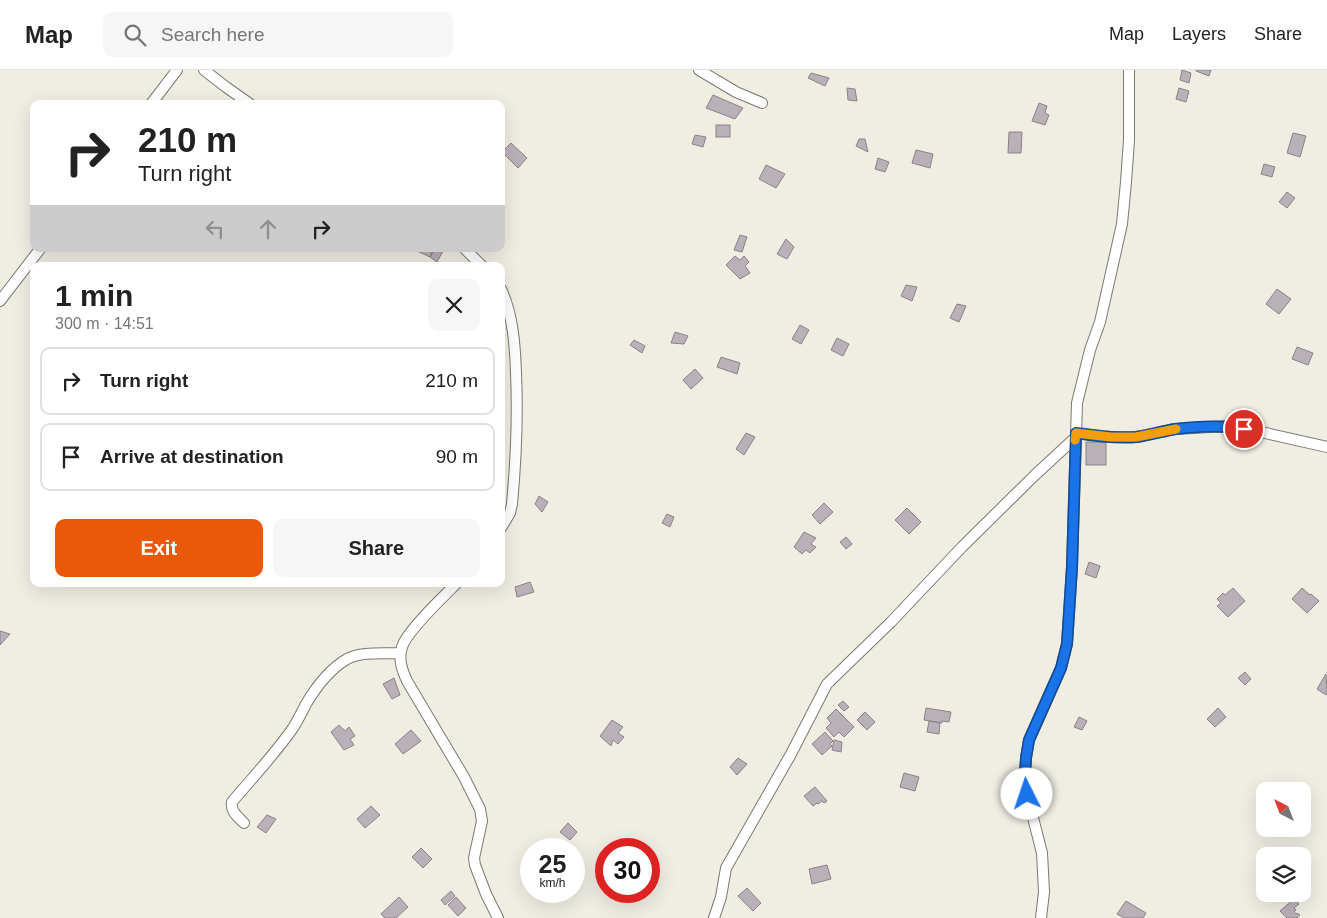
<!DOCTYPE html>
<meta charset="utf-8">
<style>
body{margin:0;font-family:Helvetica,sans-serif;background:#f6f6f6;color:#222;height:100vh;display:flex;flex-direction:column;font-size:19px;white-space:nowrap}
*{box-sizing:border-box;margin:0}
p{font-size:16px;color:#767676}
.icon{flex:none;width:28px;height:28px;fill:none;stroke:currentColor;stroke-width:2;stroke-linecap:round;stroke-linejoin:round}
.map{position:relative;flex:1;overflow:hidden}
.panel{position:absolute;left:30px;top:192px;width:475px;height:325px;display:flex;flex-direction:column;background:#fff;border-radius:10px;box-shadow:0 5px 20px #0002}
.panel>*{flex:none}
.top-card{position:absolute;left:30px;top:30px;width:475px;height:152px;border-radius:10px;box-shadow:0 5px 20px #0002;background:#fff;color:#222;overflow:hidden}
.needle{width:32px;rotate:318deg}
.buttons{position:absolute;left:1256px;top:712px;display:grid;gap:10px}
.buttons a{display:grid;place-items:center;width:55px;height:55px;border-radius:10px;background:#fff;box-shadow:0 5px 20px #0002;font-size:25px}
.speed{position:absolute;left:520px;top:768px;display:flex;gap:10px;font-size:25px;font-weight:700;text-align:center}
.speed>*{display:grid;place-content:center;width:65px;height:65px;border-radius:50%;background:#fff;box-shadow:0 5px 20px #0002;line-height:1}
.speed small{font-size:12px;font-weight:400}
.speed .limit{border:8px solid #d22;background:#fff;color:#111}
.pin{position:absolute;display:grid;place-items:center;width:42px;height:42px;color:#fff;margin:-21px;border:2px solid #fff;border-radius:50%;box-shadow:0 1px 5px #0007}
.me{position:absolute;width:55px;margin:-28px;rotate:356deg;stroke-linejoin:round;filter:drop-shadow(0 0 4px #0008)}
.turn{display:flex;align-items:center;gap:18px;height:105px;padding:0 25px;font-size:22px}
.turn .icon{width:65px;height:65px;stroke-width:2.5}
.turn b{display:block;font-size:35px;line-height:42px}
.lanes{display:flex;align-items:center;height:48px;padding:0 25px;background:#0003;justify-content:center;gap:25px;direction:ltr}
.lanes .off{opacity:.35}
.round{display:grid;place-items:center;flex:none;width:52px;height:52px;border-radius:10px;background:#f6f6f6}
.headline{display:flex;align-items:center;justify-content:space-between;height:85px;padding:0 25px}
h1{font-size:30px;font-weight:700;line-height:38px}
.action{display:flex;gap:10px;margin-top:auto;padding:10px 25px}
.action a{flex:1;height:58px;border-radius:10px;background:#ea580c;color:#fff;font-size:20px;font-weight:700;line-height:58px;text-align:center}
.action a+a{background:#f6f6f6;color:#222}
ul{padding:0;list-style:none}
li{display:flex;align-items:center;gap:15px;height:68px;margin:0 10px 8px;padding:0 15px;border:2px solid #e0e0e0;border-radius:10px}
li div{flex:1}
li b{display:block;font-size:19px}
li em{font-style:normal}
header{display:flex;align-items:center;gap:30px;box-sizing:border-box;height:70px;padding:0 25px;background:#fff;border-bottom:1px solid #e0e0e0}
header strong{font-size:24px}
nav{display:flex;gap:28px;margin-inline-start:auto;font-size:18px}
.search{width:350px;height:45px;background:#f6f6f6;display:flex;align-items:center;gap:12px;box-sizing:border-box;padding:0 18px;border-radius:10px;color:#767676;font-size:19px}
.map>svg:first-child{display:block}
</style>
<header>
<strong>Map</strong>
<div class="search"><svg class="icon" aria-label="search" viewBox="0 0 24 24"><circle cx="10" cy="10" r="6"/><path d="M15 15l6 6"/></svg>Search here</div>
<nav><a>Map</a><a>Layers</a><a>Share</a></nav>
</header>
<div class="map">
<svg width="1327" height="848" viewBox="0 0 1327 848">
<rect width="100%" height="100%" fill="#f0eee3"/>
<g fill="#bab1b8" stroke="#8a8288">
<polygon points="1182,0 1191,3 1189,13 1180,10"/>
<polygon points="1196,0 1211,0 1209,6 1196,1"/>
<polygon points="811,3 829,8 825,16 808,8"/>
<polygon points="847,18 855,19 857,31 848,30"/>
<polygon points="1179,18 1189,21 1186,32 1176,29"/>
<polygon points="713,25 743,38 735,49 706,38"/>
<polygon points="1039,33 1047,36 1045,43 1049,45 1045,55 1032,51"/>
<rect x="716" y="55" width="14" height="12"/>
<polygon points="1009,62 1022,62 1021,83 1008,83"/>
<polygon points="1293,63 1306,66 1300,87 1287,83"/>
<polygon points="695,65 706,67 703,77 692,74"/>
<polygon points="859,69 865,69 868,82 856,76"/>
<polygon points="511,73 527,88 518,98 502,82"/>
<polygon points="916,80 933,84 930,98 912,93"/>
<polygon points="878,88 889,92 885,102 875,99"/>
<polygon points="1264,94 1275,97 1272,107 1261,104"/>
<polygon points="766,95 785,104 776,118 759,109"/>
<polygon points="1287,122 1295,128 1287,138 1279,132"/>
<polygon points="740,165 747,167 742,182 734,180"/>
<polygon points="786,169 794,177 787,189 777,184"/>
<polygon points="413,179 433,179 430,187"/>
<polygon points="435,179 439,179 443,181 437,192 430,187"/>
<polygon points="735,186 740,190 744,186 749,192 745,196 750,203 740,209 726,195"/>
<polygon points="906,215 917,217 912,231 901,226"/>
<polygon points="1277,219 1291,229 1279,244 1266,234"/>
<polygon points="957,234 966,236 959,252 950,248"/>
<polygon points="800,255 809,260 801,274 792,269"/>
<polygon points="675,262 688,266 684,274 671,273"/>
<polygon points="837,268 849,274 843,286 831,280"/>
<polygon points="634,270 645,276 642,283 630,275"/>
<polygon points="1297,277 1313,283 1308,295 1292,289"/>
<polygon points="721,287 740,293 737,304 717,297"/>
<polygon points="695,299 703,308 691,319 683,310"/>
<polygon points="746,363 755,367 744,385 736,379"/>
<rect x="1086" y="372" width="20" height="23"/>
<polygon points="539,426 548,432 542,442 535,434"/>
<polygon points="824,433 833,442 820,454 812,445"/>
<polygon points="907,438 921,452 909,464 895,450"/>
<polygon points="667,444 674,447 670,457 662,453"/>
<polygon points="804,462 816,468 811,474 816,477 810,483 806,480 802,484 794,477"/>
<polygon points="846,467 852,474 846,479 840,472"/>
<polygon points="1089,492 1100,496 1096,508 1085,504"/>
<polygon points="530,512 534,522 517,527 515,517"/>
<polygon points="1233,518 1245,531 1228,547 1217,536 1221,533 1217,529 1223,523 1225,525"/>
<polygon points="1302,518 1310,525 1311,524 1319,531 1307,543 1292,529"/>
<polygon points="0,561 10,564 0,575"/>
<polygon points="1245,602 1251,609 1245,615 1238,608"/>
<polygon points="1326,604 1327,623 1326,625 1317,619"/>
<polygon points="394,608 400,625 392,629 383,614"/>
<polygon points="843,631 849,637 844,641 838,635"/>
<polygon points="926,638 951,642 949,652 942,651 942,653 924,650"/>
<polygon points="1218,638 1226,647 1215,657 1207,649"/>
<polygon points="836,639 854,657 844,667 839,662 834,667 826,658 831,653 827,648"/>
<polygon points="865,642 875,652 867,660 857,650"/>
<polygon points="1079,647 1087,651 1082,660 1074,657"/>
<polygon points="612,650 623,657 618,663 624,667 618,674 613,670 611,676 600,666"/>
<polygon points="929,651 940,653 939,664 927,662"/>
<polygon points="339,655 345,661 349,657 355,666 350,669 354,675 344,680 331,662"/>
<polygon points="411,660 421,671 403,684 395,674"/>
<polygon points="825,662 833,671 830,674 832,676 822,685 812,674"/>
<polygon points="834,670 842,672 841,682 832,680"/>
<polygon points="738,688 747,694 737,705 730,697"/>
<polygon points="904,703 919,707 915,721 900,717"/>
<polygon points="815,717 827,731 824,733 822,731 818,734 817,733 813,736 804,726"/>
<polygon points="371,736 380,745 365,758 357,749"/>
<polygon points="267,745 276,749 266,763 257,757"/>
<polygon points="568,753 577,762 570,770 560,762"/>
<polygon points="421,778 432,789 423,798 412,787"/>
<polygon points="827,795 831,809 812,814 809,799"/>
<polygon points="747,818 761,833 753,841 738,826"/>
<polygon points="451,821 455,826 445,835 441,830"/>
<polygon points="399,827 408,837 396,848 385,848 381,844"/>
<polygon points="456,827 466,838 458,846 448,835"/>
<polygon points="1294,829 1299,834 1294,838 1296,840 1294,842 1296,844 1297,843 1300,845 1297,848 1287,848 1280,841"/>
<polygon points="1126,831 1146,843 1143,848 1124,848 1117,844"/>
</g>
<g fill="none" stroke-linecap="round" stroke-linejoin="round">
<g stroke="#7b7970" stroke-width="12">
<g id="minor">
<polyline points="204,0 226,17 250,34"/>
<polyline points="699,0 736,22 762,33"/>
<polyline points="151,34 177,0"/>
<polyline points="465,179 482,196"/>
<path d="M501 219C513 245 515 274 516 303 518 347 516 390 512 434L510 443 501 458"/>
<polyline points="0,231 40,179"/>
<polyline points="1076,363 1111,367 1136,367 1176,359 1227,356 1261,362 1327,377"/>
<path d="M456 514C443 527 407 561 402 577 398 589 402 600 407 611L464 707 480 739 482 751 474 788 475 795 486 824 498 848"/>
<path d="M244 753C238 747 230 741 232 732 253 707 275 684 293 658 298 650 302 642 306 634 316 617 330 599 347 589 362 581 384 584 400 583"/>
<polyline points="714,848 721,827 726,798 791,684 827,614 891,552 962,477 1035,405 1075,368"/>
<polyline points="1041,848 1044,822 1042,783 1027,724 1025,705 1026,688 1029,670 1061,598 1067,574 1072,497 1077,333 1090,280 1100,252 1122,154 1126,112 1129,70 1129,0"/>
</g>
</g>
<use href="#minor" stroke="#fff" stroke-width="10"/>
</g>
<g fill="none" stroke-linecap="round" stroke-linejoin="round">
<g stroke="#114b97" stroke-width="12">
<path id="route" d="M1027 724 1025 705 1026 688 1029 670 1061 598 1067 574 1072 497 1076 363C1095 366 1117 369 1137 367 1150 365 1163 361 1175 359 1198 356 1222 355 1244 359"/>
</g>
<use href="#route" stroke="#1a73e8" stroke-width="9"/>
<polyline stroke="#f59e0b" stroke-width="9" points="1075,370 1076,363 1111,367 1136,367 1176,359"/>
</g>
</svg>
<div class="buttons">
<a><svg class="needle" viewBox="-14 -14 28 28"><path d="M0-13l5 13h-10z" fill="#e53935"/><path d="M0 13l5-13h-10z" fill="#767676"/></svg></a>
<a><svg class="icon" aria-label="layers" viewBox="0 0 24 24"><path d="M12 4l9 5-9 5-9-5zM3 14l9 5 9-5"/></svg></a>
</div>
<div class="speed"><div>25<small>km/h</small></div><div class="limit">30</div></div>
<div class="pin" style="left:1244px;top:359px;background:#d93025"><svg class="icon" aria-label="arrive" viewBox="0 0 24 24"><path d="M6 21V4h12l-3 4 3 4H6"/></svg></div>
<svg class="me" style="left:1027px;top:724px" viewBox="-20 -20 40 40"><circle r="19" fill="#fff"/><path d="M0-13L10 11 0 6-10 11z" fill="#1a73e8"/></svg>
<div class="top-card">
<div class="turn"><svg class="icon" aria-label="right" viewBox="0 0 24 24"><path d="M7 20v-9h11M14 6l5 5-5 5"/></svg><div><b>210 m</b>Turn right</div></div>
<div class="lanes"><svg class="icon off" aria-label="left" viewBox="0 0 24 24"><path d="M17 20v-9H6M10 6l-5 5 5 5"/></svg><svg class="icon off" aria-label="ahead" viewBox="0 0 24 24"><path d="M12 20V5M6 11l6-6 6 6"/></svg><svg class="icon" aria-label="right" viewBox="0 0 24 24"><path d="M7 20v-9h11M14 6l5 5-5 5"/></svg></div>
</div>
<section class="panel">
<div class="headline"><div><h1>1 min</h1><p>300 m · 14:51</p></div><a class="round"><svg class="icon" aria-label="close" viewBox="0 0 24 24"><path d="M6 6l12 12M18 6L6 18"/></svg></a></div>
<ul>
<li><svg class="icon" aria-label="right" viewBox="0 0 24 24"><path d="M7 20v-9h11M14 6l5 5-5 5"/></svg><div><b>Turn right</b></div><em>210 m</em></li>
<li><svg class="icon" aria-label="arrive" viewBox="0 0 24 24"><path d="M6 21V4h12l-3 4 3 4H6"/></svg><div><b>Arrive at destination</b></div><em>90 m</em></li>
</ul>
<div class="action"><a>Exit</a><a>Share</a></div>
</section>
</div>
